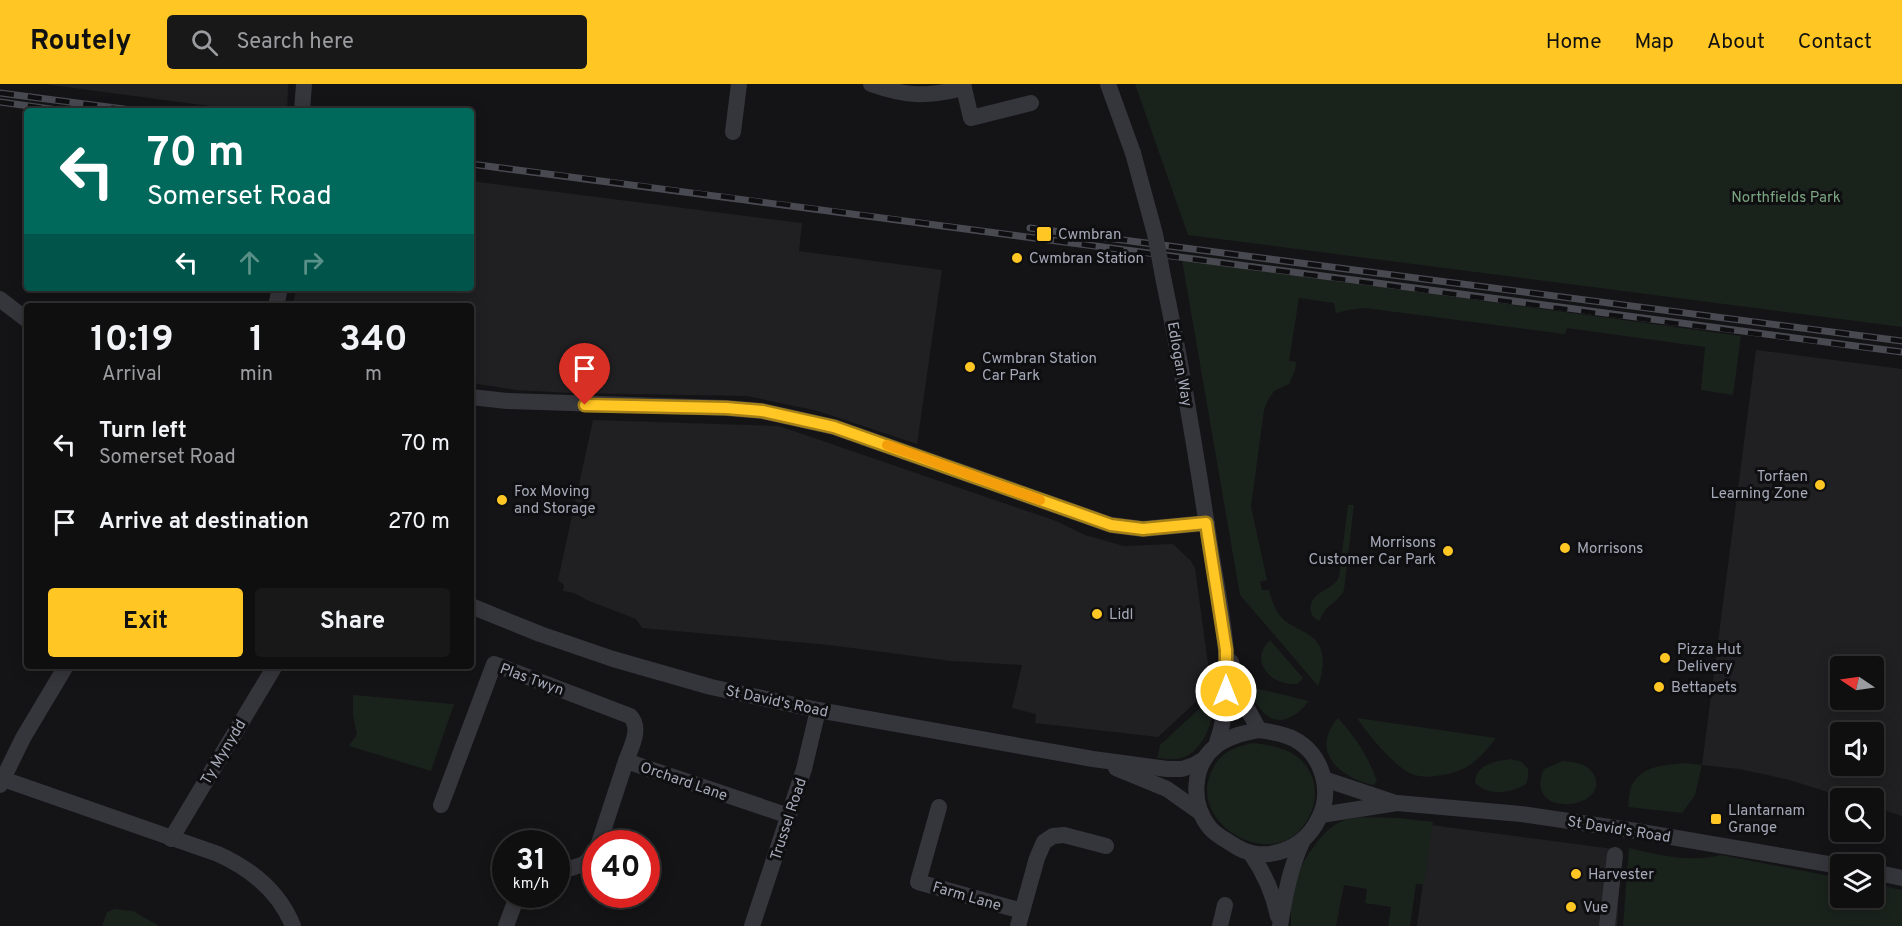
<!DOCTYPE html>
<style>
body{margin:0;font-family:Overpass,sans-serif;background:#181819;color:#f1f3f6;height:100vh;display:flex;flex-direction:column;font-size:22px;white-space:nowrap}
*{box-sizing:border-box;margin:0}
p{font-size:20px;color:#9b9c9f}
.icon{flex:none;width:33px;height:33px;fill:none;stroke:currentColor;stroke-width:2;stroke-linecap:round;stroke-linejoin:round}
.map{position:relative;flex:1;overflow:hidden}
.sheet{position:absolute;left:24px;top:219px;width:450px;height:366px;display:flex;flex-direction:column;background:#0f0f10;border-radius:6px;box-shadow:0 3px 15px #0003,0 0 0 2px #2f2f30}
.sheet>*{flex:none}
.guide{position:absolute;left:24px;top:24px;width:450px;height:183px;border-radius:6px;box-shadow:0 3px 15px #0003,0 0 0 2px #2f2f30;background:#00695c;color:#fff;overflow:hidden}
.needle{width:39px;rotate:283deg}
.fabs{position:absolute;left:1830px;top:572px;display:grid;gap:12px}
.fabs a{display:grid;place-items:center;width:54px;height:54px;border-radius:6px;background:#0f0f10;box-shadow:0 3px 15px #0003,0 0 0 2px #2f2f30;font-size:30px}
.speed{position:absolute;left:492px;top:746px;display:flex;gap:12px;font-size:30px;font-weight:700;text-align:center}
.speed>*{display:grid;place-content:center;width:78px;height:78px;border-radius:50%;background:#0f0f10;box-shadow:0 3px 15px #0003,0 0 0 2px #2f2f30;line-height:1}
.speed small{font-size:15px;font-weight:400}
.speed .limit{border:9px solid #d22;background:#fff;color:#111}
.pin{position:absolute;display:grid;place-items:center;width:51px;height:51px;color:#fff;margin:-62px -26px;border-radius:50% 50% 50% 0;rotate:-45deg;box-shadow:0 0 6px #0007}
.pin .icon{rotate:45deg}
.me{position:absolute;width:66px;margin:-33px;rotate:0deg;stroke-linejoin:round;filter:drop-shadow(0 0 4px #0008)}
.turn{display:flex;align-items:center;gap:21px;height:126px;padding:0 24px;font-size:27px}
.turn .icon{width:78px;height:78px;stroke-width:2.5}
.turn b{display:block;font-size:42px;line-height:51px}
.lanes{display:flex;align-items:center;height:57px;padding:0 24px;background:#0003;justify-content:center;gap:30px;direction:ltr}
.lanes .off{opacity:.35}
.eta{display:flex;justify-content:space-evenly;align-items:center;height:102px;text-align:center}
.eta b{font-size:36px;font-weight:700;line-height:42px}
.cta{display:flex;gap:12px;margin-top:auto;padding:12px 24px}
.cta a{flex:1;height:69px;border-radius:6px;background:#ffc624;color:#111;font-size:24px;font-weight:700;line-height:69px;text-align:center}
.cta a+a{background:#181819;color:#f1f3f6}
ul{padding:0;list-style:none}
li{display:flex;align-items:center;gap:18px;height:78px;padding:0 24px}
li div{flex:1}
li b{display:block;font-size:22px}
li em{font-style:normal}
header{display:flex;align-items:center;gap:36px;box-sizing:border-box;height:84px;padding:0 30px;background:#ffc624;color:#111}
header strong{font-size:28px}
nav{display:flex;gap:33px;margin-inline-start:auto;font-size:21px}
.search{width:420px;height:54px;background:#181819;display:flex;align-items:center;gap:15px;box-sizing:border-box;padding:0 21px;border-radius:6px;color:#9b9c9f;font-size:22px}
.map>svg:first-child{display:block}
</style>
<header>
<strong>Routely</strong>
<div class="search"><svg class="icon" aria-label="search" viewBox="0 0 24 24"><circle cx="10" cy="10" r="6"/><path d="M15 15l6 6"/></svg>Search here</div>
<nav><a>Home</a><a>Map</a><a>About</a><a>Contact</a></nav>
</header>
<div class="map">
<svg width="1902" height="842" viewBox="0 0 1902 842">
<rect width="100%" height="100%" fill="#141416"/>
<g fill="#202023" fill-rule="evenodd">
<polygon points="44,0 288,0 287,27 247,27"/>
<polygon points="471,97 802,139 799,167 942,186 917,360 818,327 747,312 571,309 516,306 471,299 471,222 293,222 296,204 471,204"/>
<path d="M1756 266 1902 285V732L1874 723V714H1846L1790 696 1739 685 1702 681ZM1840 582H1874V615H1840ZM1840 648H1874V681H1840Z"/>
<polygon points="593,336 779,342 1056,437 1085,451 1124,462 1173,460 1191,477 1195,484 1208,580 1208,601 1198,616 1158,653 1035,639 1036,630 1012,624 1022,581 951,577 829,561 642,544 636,535 587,516 574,509 563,507 564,501 558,496"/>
<polygon points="1431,741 1621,766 1617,842 1417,842"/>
</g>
<g fill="#1a221c">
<polygon points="1135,0 1902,0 1902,243 1188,151"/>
<path d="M1182 176 1741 252 1733 311 1701 306 1705 263 1567 244 1565 250 1365 224 1348 226 1336 229 1334 219 1299 214 1289 277 1296 278 1295 287 1289 300 1274 307 1268 316 1264 326 1251 423 1267 496 1260 498 1262 506H1269C1272 517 1275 527 1283 535 1292 543 1303 546 1312 553 1327 565 1324 587 1318 602L1240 511Z"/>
<path d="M1348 421H1354L1344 506C1338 520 1324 520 1320 537 1309 533 1307 521 1316 512 1324 505 1334 503 1339 493Z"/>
<path d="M1270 556 1303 594 1297 600C1271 602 1248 577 1270 556Z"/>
<path d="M1255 604 1309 617C1285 647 1263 640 1250 606Z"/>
<polygon points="353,611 454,620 431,687 349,662 357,650 353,632"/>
<path d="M1211 614H1216C1213 635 1205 667 1181 674 1173 676 1165 675 1157 674L1160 661Z"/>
<path d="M1338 634C1357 655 1367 671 1377 697L1373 701C1340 694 1309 667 1338 634Z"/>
<path d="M1357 634 1496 654C1478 677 1466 689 1435 692 1429 693 1419 693 1412 690 1393 682 1369 651 1357 634Z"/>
<path d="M1253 659C1269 661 1288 664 1300 675 1322 696 1318 726 1300 746 1267 783 1194 741 1209 694 1217 670 1230 664 1253 659Z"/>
<path d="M1511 675 1522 678 1528 685V693L1526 700C1511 709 1490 713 1475 699 1475 680 1496 677 1511 675Z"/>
<path d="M1563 677C1575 678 1590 680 1595 693 1607 727 1522 734 1544 685Z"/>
<path d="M1685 679 1702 681 1695 711 1682 729 1628 723C1629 716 1629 705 1633 699 1645 681 1665 681 1685 679Z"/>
<path d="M1363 733 1399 734 1433 738 1424 800H1416L1410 842H1388L1391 823 1365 819 1367 805 1344 801 1336 842H1291C1291 833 1291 823 1291 814 1293 790 1316 753 1336 740 1344 735 1354 734 1363 733Z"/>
<path d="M1629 764C1659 771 1690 779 1721 771L1840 794V813H1874V800L1902 806V842H1623Z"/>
<polygon points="115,825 133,827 159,842 102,842 107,828"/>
</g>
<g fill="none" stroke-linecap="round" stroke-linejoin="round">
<g stroke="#35353c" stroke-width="16">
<path d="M871 0C908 13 926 13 964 4"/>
<polyline points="963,0 971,34 1031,19"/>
<polyline points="1108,0 1133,69"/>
<polyline points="302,27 304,0"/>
<polyline points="733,48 739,0"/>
<path d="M1164 198C1182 283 1196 369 1209 455 1219 522 1240 595 1216 662"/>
<polyline points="0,215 27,236"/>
<polyline points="276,222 280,204"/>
<polyline points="471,313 507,317 726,324 762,327 834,343 1111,441 1143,445 1207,439"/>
<polyline points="471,522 540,550 613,575 711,603 818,626 1093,675 1167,685 1182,685 1194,681 1204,675"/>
<polyline points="1231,578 1246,622 1259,646"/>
<path d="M1259 646C1271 648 1283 649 1294 655 1322 670 1333 706 1319 734 1311 751 1297 763 1279 768 1261 773 1247 770 1232 760 1224 755 1216 751 1210 744 1190 720 1192 681 1216 662 1229 652 1244 649 1259 646Z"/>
<polyline points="1116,684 1167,705 1201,729"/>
<path d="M3 695 218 770C251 785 279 807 293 842"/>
<polyline points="1324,695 1393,718"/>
<polyline points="0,701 23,654 66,582"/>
<path d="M441 721 494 580 630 632C642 644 631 663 626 677"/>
<polyline points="939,723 918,798 1022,827"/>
<polyline points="1321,731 1397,719 1521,730 1630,746 1840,782"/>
<polyline points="171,755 275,582"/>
<polyline points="599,759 626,677 789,732"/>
<path d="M1251 770C1265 790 1273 809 1278 832"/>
<polyline points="1874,788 1902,794"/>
<polyline points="556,789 584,780 596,769"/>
<polyline points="506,842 518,810"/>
<polyline points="752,842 804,685 818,626"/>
<polyline points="1018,842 1037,774 1044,758 1053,752 1064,751 1106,762"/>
<polyline points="1220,842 1225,821"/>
<path d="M1280 842C1285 811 1290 784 1303 756"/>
<polyline points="1607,842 1615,771"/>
</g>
<g stroke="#484951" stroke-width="7">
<g id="rail">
<polyline points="0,9 139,27"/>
<polyline points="0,18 65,27"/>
<path d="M471 80C948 140 1424 209 1902 268"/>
<polyline points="1030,144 1902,257"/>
</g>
</g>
<use href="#rail" stroke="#0f0f11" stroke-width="4.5" stroke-dasharray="14" stroke-linecap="butt"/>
<polyline stroke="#35353c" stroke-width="16" points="1133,69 1155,150 1164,198"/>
</g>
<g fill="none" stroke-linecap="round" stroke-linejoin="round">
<g stroke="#a68117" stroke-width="15">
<polyline id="route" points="585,321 726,324 762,327 834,343 1111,441 1143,445 1206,439 1226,566 1226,607"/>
</g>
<use href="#route" stroke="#ffc624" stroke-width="10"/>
<polyline stroke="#f59e0b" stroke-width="10" points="887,361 1040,416"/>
</g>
<g fill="#ffc624" stroke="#0f0f11" stroke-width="2">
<rect x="1036" y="142" width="16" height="16" rx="3"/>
<circle cx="1017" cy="174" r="6"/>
<circle cx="970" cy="283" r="6"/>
<circle cx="1820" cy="401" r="6"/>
<circle cx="502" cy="416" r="6"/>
<circle cx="1565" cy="464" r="6"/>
<circle cx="1448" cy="467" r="6"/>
<circle cx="1097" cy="530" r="6"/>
<circle cx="1665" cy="574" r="6"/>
<circle cx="1659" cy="603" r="6"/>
<rect x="1710" y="729" width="12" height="12" rx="3"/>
<circle cx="1576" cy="790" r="6"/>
<circle cx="1571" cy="823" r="6"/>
</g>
<g text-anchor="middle" stroke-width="6" stroke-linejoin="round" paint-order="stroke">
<g font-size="15" fill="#7aa580" stroke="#0f0f11">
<text x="1786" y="118">Northfields Park</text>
</g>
<g font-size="15" fill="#a5a9b8" stroke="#0f0f11" text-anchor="start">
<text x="1058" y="155">Cwmbran</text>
<text x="1029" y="179">Cwmbran Station</text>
<text x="982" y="279">Cwmbran Station<tspan x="982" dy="17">Car Park</tspan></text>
<text x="1808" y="397" text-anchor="end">Torfaen<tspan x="1808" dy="17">Learning Zone</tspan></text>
<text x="514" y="412">Fox Moving<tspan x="514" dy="17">and Storage</tspan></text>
<text x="1436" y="463" text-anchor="end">Morrisons<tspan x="1436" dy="17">Customer Car Park</tspan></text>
<text x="1577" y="469">Morrisons</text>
<text x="1109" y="535">Lidl</text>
<text x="1677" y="570">Pizza Hut<tspan x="1677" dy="17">Delivery</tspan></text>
<text x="1671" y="608">Bettapets</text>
<text x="1728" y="731">Llantarnam<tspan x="1728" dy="17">Grange</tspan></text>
<text x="1588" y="795">Harvester</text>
<text x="1583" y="828">Vue</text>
</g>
<g font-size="15" fill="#a5a9b8" stroke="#0f0f11">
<text transform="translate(1180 280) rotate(80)" y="5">Edlogan Way</text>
<text transform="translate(532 595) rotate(20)" y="5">Plas Twyn</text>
<text transform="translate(777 617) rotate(12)" y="5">St David's Road</text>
<text transform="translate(223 668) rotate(-59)" y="5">Ty Mynydd</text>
<text transform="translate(684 697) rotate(19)" y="5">Orchard Lane</text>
<text transform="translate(788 735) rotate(-72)" y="5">Trussel Road</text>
<text transform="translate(1619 745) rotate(9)" y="5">St David's Road</text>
<text transform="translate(967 812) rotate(16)" y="5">Farm Lane</text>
</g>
</g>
</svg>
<div class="fabs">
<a><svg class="needle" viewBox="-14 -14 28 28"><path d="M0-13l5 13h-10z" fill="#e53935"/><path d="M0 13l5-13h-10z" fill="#9b9c9f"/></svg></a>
<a><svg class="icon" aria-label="sound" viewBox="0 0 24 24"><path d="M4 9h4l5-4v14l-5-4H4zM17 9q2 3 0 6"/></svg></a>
<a><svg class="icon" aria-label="search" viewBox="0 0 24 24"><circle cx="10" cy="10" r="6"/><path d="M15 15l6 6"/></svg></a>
<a><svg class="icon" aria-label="layers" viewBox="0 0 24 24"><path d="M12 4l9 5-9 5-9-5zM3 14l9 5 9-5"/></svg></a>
</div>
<div class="speed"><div>31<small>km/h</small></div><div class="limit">40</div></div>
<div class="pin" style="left:585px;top:321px;background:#d93025"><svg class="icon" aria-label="arrive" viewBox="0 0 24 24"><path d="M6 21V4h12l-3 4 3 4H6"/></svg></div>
<svg class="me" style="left:1226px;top:607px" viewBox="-20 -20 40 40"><circle r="17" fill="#ffc624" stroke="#fff" stroke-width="3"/><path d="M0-11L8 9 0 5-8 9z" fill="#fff"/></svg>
<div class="guide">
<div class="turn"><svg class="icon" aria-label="left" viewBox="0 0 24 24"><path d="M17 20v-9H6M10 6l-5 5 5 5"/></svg><div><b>70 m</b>Somerset Road</div></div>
<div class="lanes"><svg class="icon" aria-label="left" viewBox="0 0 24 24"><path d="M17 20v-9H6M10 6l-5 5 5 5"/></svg><svg class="icon off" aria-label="ahead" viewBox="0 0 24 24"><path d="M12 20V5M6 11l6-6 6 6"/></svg><svg class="icon off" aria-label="right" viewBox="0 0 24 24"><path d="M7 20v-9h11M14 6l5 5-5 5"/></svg></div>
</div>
<section class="sheet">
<div class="eta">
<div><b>10:19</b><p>Arrival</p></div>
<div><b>1</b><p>min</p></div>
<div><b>340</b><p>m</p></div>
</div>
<ul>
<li><svg class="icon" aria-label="left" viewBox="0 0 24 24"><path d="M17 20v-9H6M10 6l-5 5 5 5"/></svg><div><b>Turn left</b><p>Somerset Road</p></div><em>70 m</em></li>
<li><svg class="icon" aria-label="arrive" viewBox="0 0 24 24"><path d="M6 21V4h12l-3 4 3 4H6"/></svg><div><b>Arrive at destination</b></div><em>270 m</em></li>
</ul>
<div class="cta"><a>Exit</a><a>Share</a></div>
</section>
</div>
